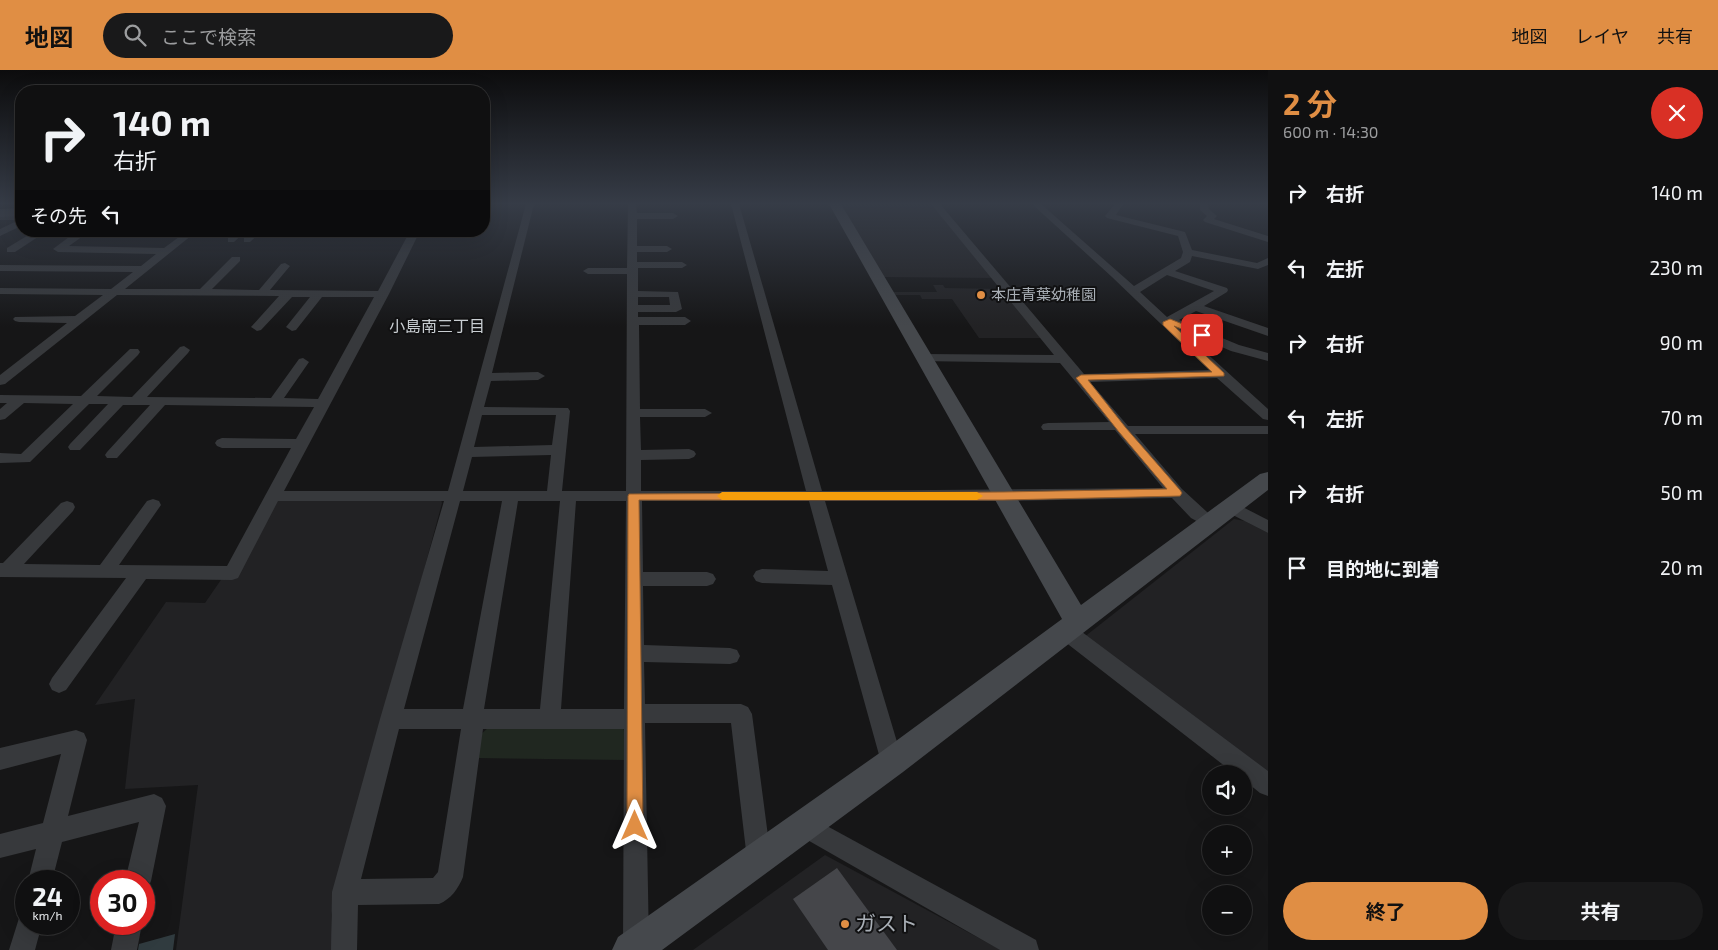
<!DOCTYPE html>
<html lang="ja">
<meta charset="utf-8">
<style>
body{margin:0;font-family:"Exo 2","Noto Sans JP",sans-serif;background:#19191a;color:#f1f3f6;height:100vh;display:flex;flex-direction:column;font-size:19px;white-space:nowrap}
*{box-sizing:border-box;margin:0}
p{font-size:16px;color:#9c9d9f}
.icon{flex:none;width:28px;height:28px;fill:none;stroke:currentColor;stroke-width:2;stroke-linecap:round;stroke-linejoin:round}
.map{position:relative;flex:1;overflow:hidden}
.details{display:flex;flex-direction:column;background:#101011;width:450px}
.details>*{flex:none}
.top-card{position:absolute;left:15px;top:15px;width:475px;height:152px;border-radius:20px;box-shadow:0 5px 20px #0002,0 0 0 1px #303031;background:#101011;color:#f1f3f6;overflow:hidden}
.buttons{position:absolute;left:1202px;top:695px;display:grid;gap:10px}
.buttons a{display:grid;place-items:center;width:50px;height:50px;border-radius:50%;background:#101011;box-shadow:0 5px 20px #0002,0 0 0 1px #303031;font-size:25px}
.speed{position:absolute;left:15px;top:800px;display:flex;gap:10px;font-size:25px;font-weight:700;text-align:center}
.speed>*{display:grid;place-content:center;width:65px;height:65px;border-radius:50%;background:#101011;box-shadow:0 5px 20px #0002,0 0 0 1px #303031;line-height:1}
.speed small{font-size:12px;font-weight:400}
.speed .limit{border:8px solid #d22;background:#fff;color:#111}
.pin{position:absolute;display:grid;place-items:center;width:42px;height:42px;color:#fff;margin:-21px;border-radius:10px;box-shadow:0 2px 8px #0006}
.me{position:absolute;width:55px;margin:-28px;rotate:0deg;stroke-linejoin:round;filter:drop-shadow(0 0 4px #0008)}
.turn{display:flex;align-items:center;gap:18px;height:105px;padding:0 15px;font-size:22px}
.turn .icon{width:65px;height:65px;stroke-width:2.5}
.turn b{display:block;font-size:35px;line-height:42px}
.then{display:flex;align-items:center;height:48px;padding:0 15px;background:#0003;gap:10px;font-size:19px}
.round{display:grid;place-items:center;flex:none;width:52px;height:52px;border-radius:26px;background:#19191a}
.summary{display:flex;align-items:center;justify-content:space-between;height:85px;padding:0 15px}
h1{font-size:30px;font-weight:700;line-height:38px;color:#e08e44}
.button{display:flex;gap:10px;margin-top:auto;padding:10px 15px}
.button a{flex:1;height:58px;border-radius:30px;background:#e08e44;color:#111;font-size:20px;font-weight:700;line-height:58px;text-align:center}
.button a+a{background:#19191a;color:#f1f3f6}
ul{padding:0;list-style:none}
li{display:flex;align-items:center;gap:15px;height:75px;padding:0 15px}
li div{flex:1}
li b{display:block;font-size:19px}
li em{font-style:normal}
header{display:flex;align-items:center;gap:30px;box-sizing:border-box;height:70px;padding:0 25px;background:#e08e44;color:#111}
header strong{font-size:24px}
nav{display:flex;gap:28px;margin-inline-start:auto;font-size:18px}
.search{width:350px;height:45px;background:#19191a;display:flex;align-items:center;gap:12px;box-sizing:border-box;padding:0 18px;border-radius:28px;color:#9c9d9f;font-size:19px}
main{display:flex;flex:1;min-height:0}
.map>svg:first-child{display:block}
</style>
<header>
<strong>地図</strong>
<div class="search"><svg class="icon" aria-label="search" viewBox="0 0 24 24"><circle cx="10" cy="10" r="6"/><path d="M15 15l6 6"/></svg>ここで検索</div>
<nav><a>地図</a><a>レイヤ</a><a>共有</a></nav>
</header>
<main>
<div class="map">
<svg width="1268" height="880" viewBox="0 0 1268 880">
<rect width="100%" height="100%" fill="#161617"/>
<g fill="#222224">
<polygon points="841,134 931,134 993,208 882,207"/>
<polygon points="933,215 943,215 945,218 1003,219 1042,268 979,268 952,229 922,229 920,225 894,225 892,222 937,222"/>
<polygon points="276,430 441,430 442,433 331,845 333,880 176,880 198,715 125,719 135,629 95,635 166,532 205,533"/>
<polygon points="1234,449 1245,451 1268,463 1268,710 1083,568"/>
<polygon points="825,785 1001,880 693,880"/>
</g>
<polygon fill="#202720" points="621,656 626,663 625,690 477,688 480,665 488,658"/>
<polygon fill="#303b3f" points="175,864 173,880 138,880 139,874"/>
<polygon fill="#45464a" points="837,798 897,880 828,880 793,829"/>
<g fill="none" stroke-linecap="round" stroke-linejoin="round">
<g fill="#37393c" fill-rule="evenodd">
<path d="M526 134H534L492 303 538 302 545 306 538 310 491 311 484 337 568 338 570 341 562 421H626L627 204H588L583 201 588 198H627L628 134H636L637 143H673L678 146 673 149H637V176H667L672 179 667 182H637V192H682L687 195 682 198H638V221L678 222 682 239 676 242H638V247H685L691 251 685 255H639L640 339H705L712 343 705 347H640L641 380 689 379 694 381 696 384 694 387 689 389 641 390V421H806L731 134H739L822 421 1163 418 1115 360H1043L1041 357 1043 354 1048 353 1109 352 1060 293 919 291 917 288 923 284 1054 285 931 134H940L1084 304 1209 300 1112 207 1032 134H1041L1134 216 1181 188 1183 182 1178 166 1107 148 1105 146 1115 134H1123L1116 145 1185 162 1192 180 1257 193 1268 188V195L1258 199 1192 186 1190 192 1175 201 1227 218 1228 220 1227 222 1204 236 1268 258V266L1196 241 1179 250 1239 275 1268 283V291L1231 281 1180 259 1268 339V350L1263 349 1217 308 1090 312 1128 356H1268V364H1135L1182 419 1219 453 1217 457 1211 459 1191 448 1172 428 1003 431H825L903 692 900 700 892 703 884 700 881 692 832 515 762 513 756 511 753 506 756 501 762 499 828 501 809 431H642L643 502H707L713 504 716 509 713 514 707 516H643L644 575 730 578 737 580 740 586 737 592 730 594 644 592 645 634H741L748 637 752 644 771 789 768 798 759 801 750 798 747 789 731 653H645L649 876 648 880H624L623 876 624 659H483L463 807C458 819 451 829 439 834L358 835 357 880H331L332 822 380 649 444 431H278L238 508 232 510 146 509 66 620 59 623 52 620 49 614 52 608 126 508 0 507V493H3L61 433 67 431 73 433 75 437 73 441 24 494 100 495 147 431 153 429 159 431 161 435 119 495 227 496 291 378H222L217 376 215 373 217 370 222 368 296 369 314 337 165 335 117 388H107L105 385 107 382 150 335H123L80 380H70L68 377 70 374 108 334H89L30 392 0 393V383L21 384 73 334 24 333 5 349 0 350V339L7 333H0V325L81 326 130 279H138L140 282 138 285 97 326 132 327 180 277 184 276 190 280 188 283 147 327 271 328 299 289 303 288 309 292 284 328 318 329 374 227H322L296 260 292 261 286 257 310 227H292L261 260 257 261 251 257 279 226 117 225 5 314 0 315V305L67 253 19 252 15 251 13 249 15 247 75 246 103 225 0 224V218L111 219 133 202 0 201V195L141 196 156 184 58 182 53 179 77 161H197L125 219H200L232 187H240V191L212 219 259 220 281 194 285 193 290 196 270 220 378 221 410 161H420L389 224 284 421H448ZM83 166 179 167 164 178 69 176ZM1167 205 1214 221 1167 247 1140 222ZM638 227H669L670 235H638ZM482 345H556L552 375 474 377ZM551 385 547 421H463L472 387ZM460 431H502L463 639H404ZM518 431H560L540 639H484ZM576 431H626L624 639H561ZM399 659H461L438 802 433 808 361 809Z"/>
<polygon points="1200,134 1208,134 1209,139 1217,146 1214,149 1268,166 1268,172 1205,152 1203,150 1207,146 1200,140"/>
<polygon points="0,144 21,144 21,156 0,166 0,159 19,150 0,150"/>
<polygon points="35,161 47,161 15,182 7,182 7,178"/>
<polygon points="235,161 246,161 234,172 228,172 228,168"/>
<polygon points="251,161 262,161 250,172 244,172 244,168"/>
<polygon points="1231,431 1268,450 1268,463 1225,441 1223,437 1225,433"/>
<polygon points="1067,554 1074,556 1268,701 1268,726 1260,723 1244,710 1244,704 1235,704 1060,568 1057,562 1060,556"/>
<polygon points="76,660 84,663 87,670 68,746 154,724 162,728 166,736 151,811 147,820 144,821 144,811 125,811 139,752 62,772 52,811 28,811 36,779 0,788 0,764 43,753 61,684 0,700 0,678"/>
<polygon points="805,744 1036,870 1039,880 1000,880 797,764 793,756 797,748"/>
<polygon points="26,842 26,854 42,854 35,880 9,880 20,845"/>
<polygon points="116,854 142,854 137,880 111,880"/>
</g>
<g fill="#45484c" fill-rule="evenodd">
<polygon points="829,134 841,134 1081,535 1260,404 1268,402 1268,420 903,702 662,880 612,880 618,867 881,682 1062,549"/>
<polygon points="21,138 21,146 0,147 0,139"/>
</g>
</g>
<linearGradient id="sky" x2="0" y2="1"><stop stop-color="#0c0c0d"/><stop offset="0.52" stop-color="#363c47"/><stop offset="1" stop-color="#363c47" stop-opacity="0"/></linearGradient>
<rect width="1268" height="257" fill="url(#sky)"/>
<polygon fill="#e08e44" stroke="#925c2c" points="1170,249 1205,263 1206,265 1202,267 1174,256 1224,303 1224,306 1088,310 1126,358 1180,420 1182,423 1180,426 1003,430 639,430 643,756 641,762 635,764 629,762 627,756 628,426 629,424 1003,422 1167,419 1119,362 1076,308 1081,305 1212,302 1163,255 1163,252"/>
<polygon fill="#f59e0b" points="722,422 977,422 983,426 977,430 722,430 717,426"/>
<g fill="#e08e44" stroke="#111112" stroke-width="2">
<circle cx="981" cy="225" r="5"/>
<circle cx="845" cy="854" r="5"/>
</g>
<g text-anchor="middle" stroke-width="4" stroke-linejoin="round" paint-order="stroke">
<g font-size="15" fill="#a9afb6" stroke="#111112" text-anchor="start">
<text x="991" y="230">本庄青葉幼稚園</text>
</g>
<g font-size="16" fill="#c9ced2" stroke="#111112">
<text x="437" y="262">小島南三丁目</text>
</g>
<g font-size="21" fill="#a9afb6" stroke="#111112" text-anchor="start">
<text x="855" y="861">ガスト</text>
</g>
</g>
</svg>
<div class="buttons">
<a><svg class="icon" aria-label="sound" viewBox="0 0 24 24"><path d="M4 9h4l5-4v14l-5-4H4zM17 9q2 3 0 6"/></svg></a>
<a>+</a>
<a>−</a>
</div>
<div class="speed"><div>24<small>km/h</small></div><div class="limit">30</div></div>
<div class="pin" style="left:1202px;top:265px;background:#d93025"><svg class="icon" aria-label="arrive" viewBox="0 0 24 24"><path d="M6 21V4h12l-3 4 3 4H6"/></svg></div>
<svg class="me" style="left:635px;top:756px" viewBox="-20 -20 40 40"><path d="M0-17L14 15 0 8-14 15z" fill="#e08e44" stroke="#fff" stroke-width="4"/></svg>
<div class="top-card">
<div class="turn"><svg class="icon" aria-label="right" viewBox="0 0 24 24"><path d="M7 20v-9h11M14 6l5 5-5 5"/></svg><div><b>140 m</b>右折</div></div>
<div class="then">その先<svg class="icon" aria-label="left" viewBox="0 0 24 24"><path d="M17 20v-9H6M10 6l-5 5 5 5"/></svg></div>
</div>
</div>
<section class="details">
<div class="summary"><div><h1>2 分</h1><p>600 m · 14:30</p></div><a class="round" style="background:#d93025;color:#fff"><svg class="icon" aria-label="close" viewBox="0 0 24 24"><path d="M6 6l12 12M18 6L6 18"/></svg></a></div>
<ul>
<li><svg class="icon" aria-label="right" viewBox="0 0 24 24"><path d="M7 20v-9h11M14 6l5 5-5 5"/></svg><div><b>右折</b></div><em>140 m</em></li>
<li><svg class="icon" aria-label="left" viewBox="0 0 24 24"><path d="M17 20v-9H6M10 6l-5 5 5 5"/></svg><div><b>左折</b></div><em>230 m</em></li>
<li><svg class="icon" aria-label="right" viewBox="0 0 24 24"><path d="M7 20v-9h11M14 6l5 5-5 5"/></svg><div><b>右折</b></div><em>90 m</em></li>
<li><svg class="icon" aria-label="left" viewBox="0 0 24 24"><path d="M17 20v-9H6M10 6l-5 5 5 5"/></svg><div><b>左折</b></div><em>70 m</em></li>
<li><svg class="icon" aria-label="right" viewBox="0 0 24 24"><path d="M7 20v-9h11M14 6l5 5-5 5"/></svg><div><b>右折</b></div><em>50 m</em></li>
<li><svg class="icon" aria-label="arrive" viewBox="0 0 24 24"><path d="M6 21V4h12l-3 4 3 4H6"/></svg><div><b>目的地に到着</b></div><em>20 m</em></li>
</ul>
<div class="button"><a>終了</a><a>共有</a></div>
</section>
</main>
